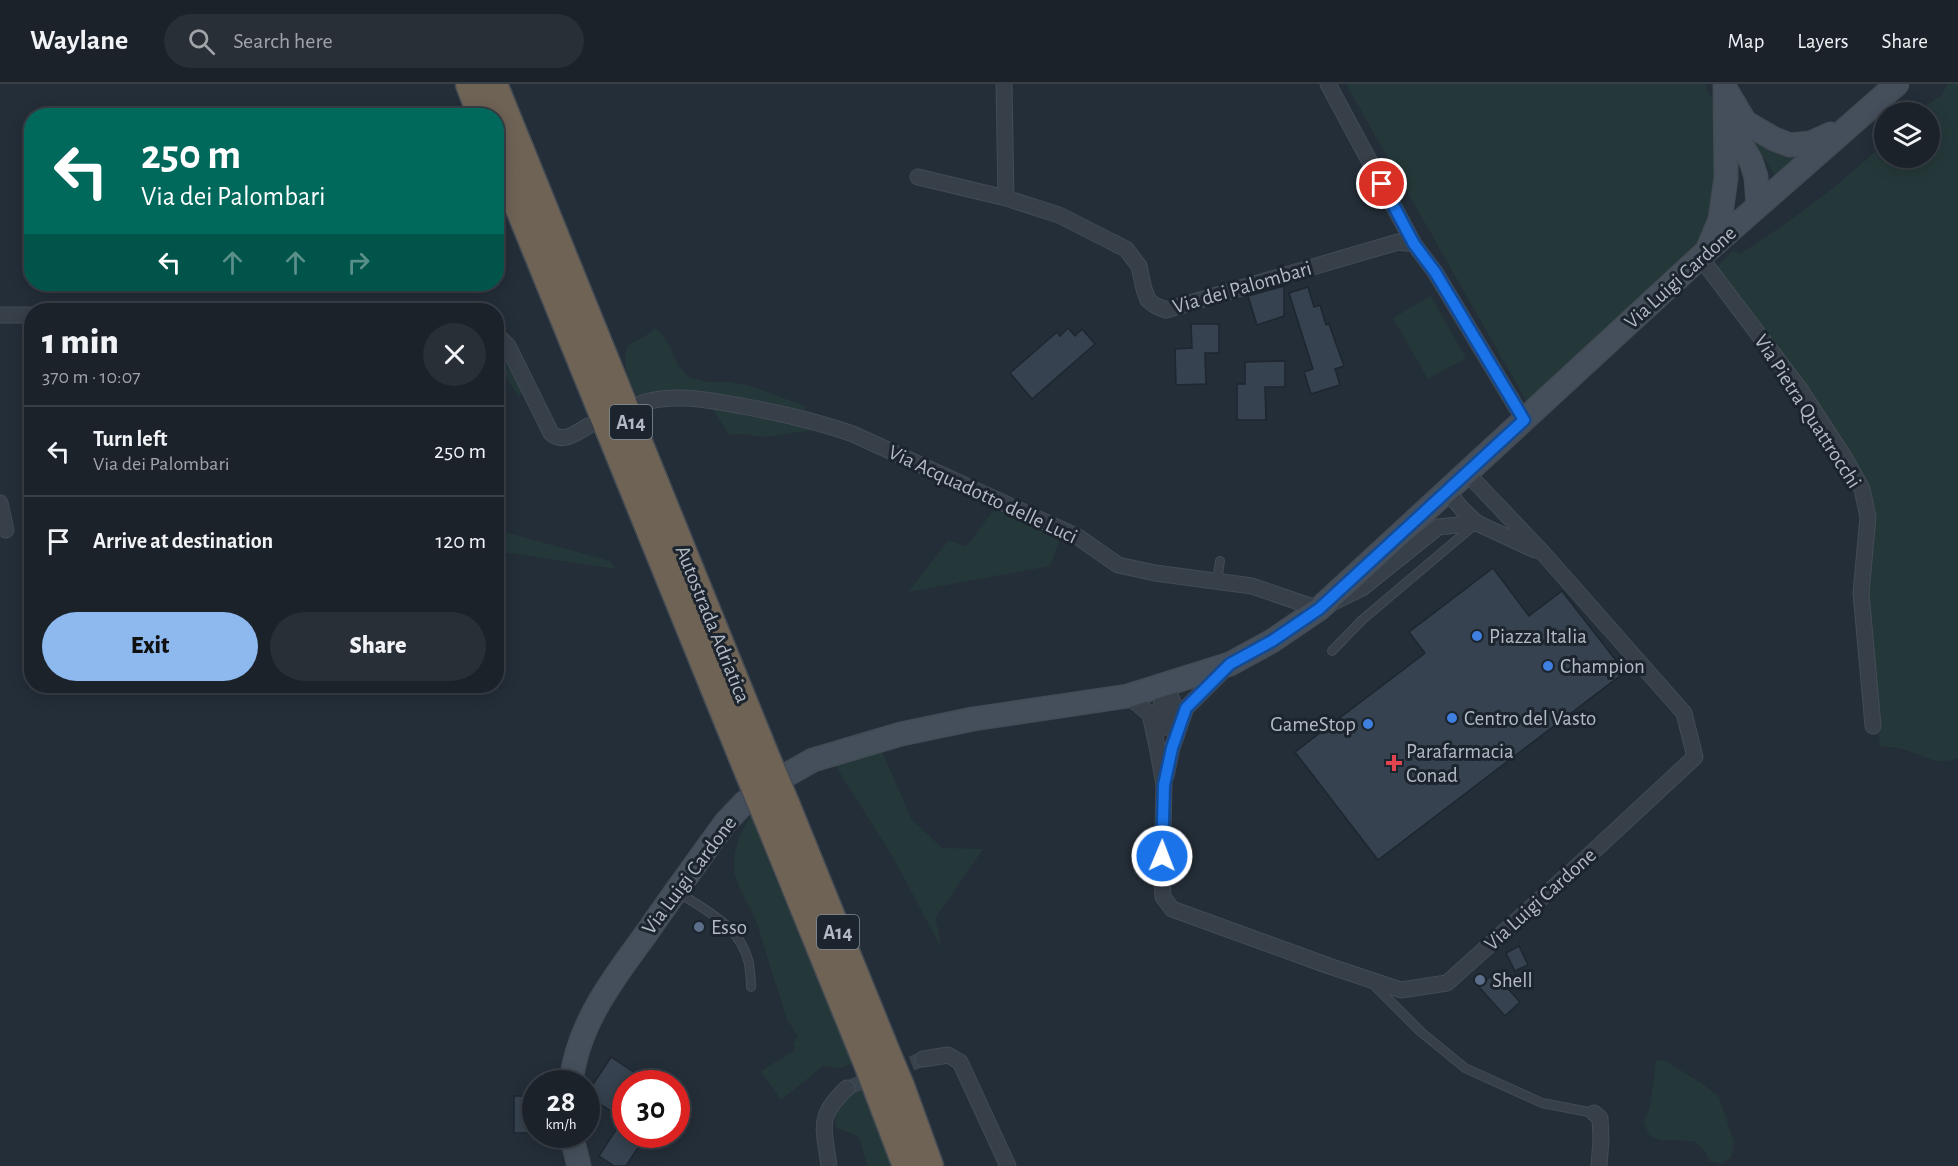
<!DOCTYPE html>
<meta charset="utf-8">
<style>
body{margin:0;font-family:"Alegreya Sans",sans-serif;background:#282f36;color:#f1f3f6;height:100vh;display:flex;flex-direction:column;font-size:22px;white-space:nowrap}
*{box-sizing:border-box;margin:0}
p{font-size:20px;color:#a0a4a8}
.icon{flex:none;width:33px;height:33px;fill:none;stroke:currentColor;stroke-width:2;stroke-linecap:round;stroke-linejoin:round}
.map{position:relative;flex:1;overflow:hidden}
.sheet{position:absolute;left:24px;top:219px;width:480px;height:390px;display:flex;flex-direction:column;background:#1b222a;border-radius:24px;box-shadow:0 3px 15px #0003,0 0 0 2px #393f47}
.sheet>*{flex:none}
.banner{position:absolute;left:24px;top:24px;width:480px;height:183px;border-radius:24px;box-shadow:0 3px 15px #0003,0 0 0 2px #393f47;background:#00695c;color:#fff;overflow:hidden}
.tools{position:absolute;left:1874px;top:18px;display:grid;gap:12px}
.tools a{display:grid;place-items:center;width:66px;height:66px;border-radius:50%;background:#1b222a;box-shadow:0 3px 15px #0003,0 0 0 2px #393f47;font-size:30px}
.speed{position:absolute;left:522px;top:986px;display:flex;gap:12px;font-size:30px;font-weight:700;text-align:center}
.speed>*{display:grid;place-content:center;width:78px;height:78px;border-radius:50%;background:#1b222a;box-shadow:0 3px 15px #0003,0 0 0 2px #393f47;line-height:1}
.speed small{font-size:15px;font-weight:400}
.speed .limit{border:9px solid #d22;background:#fff;color:#111}
.pin{position:absolute;display:grid;place-items:center;width:51px;height:51px;color:#fff;margin:-26px;border:3px solid #fff;border-radius:50%;box-shadow:0 2px 6px #0007}
.me{position:absolute;width:66px;margin:-33px;rotate:1deg;stroke-linejoin:round;filter:drop-shadow(0 0 4px #0008)}
.turn{display:flex;align-items:center;gap:21px;height:126px;padding:0 18px;font-size:27px}
.turn .icon{width:78px;height:78px;stroke-width:2.5}
.turn b{display:block;font-size:42px;line-height:51px}
.lanes{display:flex;align-items:center;height:57px;padding:0 18px;background:#0003;justify-content:center;gap:30px;direction:ltr}
.lanes .off{opacity:.35}
.round{display:grid;place-items:center;flex:none;width:63px;height:63px;border-radius:32px;background:#282f36}
.head{display:flex;align-items:center;justify-content:space-between;height:102px;padding:0 18px}
h1{font-size:36px;font-weight:800;line-height:45px}
.button{display:flex;gap:12px;margin-top:auto;padding:12px 18px}
.button a{flex:1;height:69px;border-radius:36px;background:#8db9ef;color:#111;font-size:24px;font-weight:800;line-height:69px;text-align:center}
.button a+a{background:#282f36;color:#f1f3f6}
ul{padding:0;list-style:none}
li{display:flex;align-items:center;gap:18px;height:90px;padding:0 18px;border-top:2px solid #393f47}
li div{flex:1}
li b{display:block;font-size:22px}
li em{font-style:normal}
header{display:flex;align-items:center;gap:36px;box-sizing:border-box;height:84px;padding:0 30px;background:#1b222a;border-bottom:2px solid #393f47}
header strong{font-size:28px}
nav{display:flex;gap:33px;margin-inline-start:auto;font-size:21px}
.search{width:420px;height:54px;background:#282f36;display:flex;align-items:center;gap:15px;box-sizing:border-box;padding:0 21px;border-radius:33px;color:#a0a4a8;font-size:22px}
.map>svg:first-child{display:block}
</style>
<header>
<strong>Waylane</strong>
<div class="search"><svg class="icon" aria-label="search" viewBox="0 0 24 24"><circle cx="10" cy="10" r="6"/><path d="M15 15l6 6"/></svg>Search here</div>
<nav><a>Map</a><a>Layers</a><a>Share</a></nav>
</header>
<div class="map">
<svg width="1958" height="1082" viewBox="0 0 1958 1082">
<rect width="100%" height="100%" fill="#242e38"/>
<g fill="#253839">
<polygon points="1346,0 1706,0 1707,6 1726,35 1712,156 1527,318"/>
<path d="M1948 0H1958V674C1937 682 1928 673 1908 667 1899 663 1889 663 1880 662L1866 508 1869 413 1715 184 1733 167 1740 170C1791 137 1840 102 1884 59V74H1929V28H1915L1941 12Z"/>
<path d="M1750 51C1764 62 1778 73 1796 74L1776 94Z"/>
<polygon points="1431,212 1466,274 1428,295 1393,234"/>
<path d="M656 244 667 257 678 281 688 293 707 298H731L753 303 805 322V326L816 330 814 346 763 353 744 350 729 351 709 319 639 317C631 296 619 281 629 260L642 254Z"/>
<polygon points="496,257 505,262 523,306 519,313 497,280"/>
<polygon points="996,423 1061,452 1050,482 908,508 949,456 966,463"/>
<polygon points="497,446 610,477 616,485 497,467"/>
<polygon points="882,668 912,736 942,764 983,765 935,834 942,865 893,773 835,681"/>
<path d="M751 732 765 769 852 979 841 984 823 982 781 1016 761 987 795 966 793 960 798 952 787 936 757 839C752 826 744 814 738 800 728 778 738 751 751 732Z"/>
<polygon points="1656,976 1666,977 1704,1001 1719,1013 1734,1058 1731,1073 1721,1080 1710,1077 1704,1066 1695,1057 1660,1056 1649,1051 1644,1038 1650,1023"/>
<path d="M859 1002 881 1053 891 1082H868L859 1054 854 1050 836 1044C833 1025 844 1011 859 1002Z"/>
</g>
<g fill="#36424f" stroke="#1e2630" stroke-width="1.5">
<polygon points="1284,202 1284,232 1257,241 1248,212"/>
<polygon points="1308,203 1314,223 1320,221 1326,241 1329,240 1344,282 1335,285 1340,301 1311,310 1304,288 1313,285 1289,209"/>
<polygon points="1191,240 1219,240 1219,269 1205,269 1206,300 1176,301 1175,265 1192,264"/>
<polygon points="1068,244 1075,252 1082,245 1095,260 1032,315 1010,289 1057,248 1060,252"/>
<polygon points="1285,277 1285,303 1265,303 1266,336 1237,336 1237,300 1245,300 1245,278"/>
<polygon points="1493,484 1529,532 1562,507 1625,588 1378,776 1295,668 1425,569 1409,548"/>
<polygon points="1519,862 1528,881 1515,887 1506,869"/>
<polygon points="1494,889 1520,918 1505,932 1479,903"/>
<polygon points="611,973 650,999 626,999 626,1050 647,1050 626,1082 614,1082 599,1072 623,1035 586,1011"/>
<rect x="514" y="1012" width="22" height="37"/>
</g>
<g fill="none" stroke-linecap="round" stroke-linejoin="round">
<polyline stroke="#39434d" stroke-width="15" stroke-dasharray="15 8" stroke-linecap="butt" points="847,1004 923,975"/>
<g stroke="#434b55" stroke-width="10">
<g id="lane">
<polyline points="1217,497 1220,477"/>
<polyline points="1332,567 1362,536 1472,443"/>
<path d="M678 808C706 827 742 843 749 880 750 887 751 895 751 903"/>
<polyline points="1375,902 1421,948 1465,984 1542,1019 1594,1029"/>
</g>
</g>
<g stroke="#434b55" stroke-width="17">
<g id="street">
<polyline points="1004,0 1006,114"/>
<polyline points="1328,0 1414,160"/>
<polyline points="918,93 1006,114 1059,131 1126,165 1139,182 1144,205 1148,216 1156,222 1166,226 1398,158 1414,160 1435,188 1524,336"/>
<polyline points="1700,173 1799,304 1844,373 1862,405 1868,433 1861,509 1873,642"/>
<polyline points="0,231 32,231"/>
<path d="M496 250 508 262 551 349C562 360 577 349 588 342"/>
<path d="M642 319C674 309 709 316 742 322 780 329 816 337 853 350L1078 453 1118 481 1155 489 1252 502 1319 525 1362 504 1438 443 1477 439"/>
<polyline points="1447,407 1462,425 1477,439 1535,466"/>
<polyline points="0,419 6,446"/>
<polyline points="1166,600 1174,621 1173,646"/>
<polyline points="1128,612 1150,630 1158,667 1164,701 1162,795 1163,813 1172,825 1329,882 1401,906 1447,899 1583,777 1695,673 1684,629 1543,469 1466,388"/>
<polyline points="1159,646 1159,631 1166,600"/>
<polyline points="1166,692 1172,664 1186,624 1227,583"/>
<polyline points="923,975 948,971 960,978 1008,1082"/>
<polyline points="1594,1029 1600,1034 1601,1055 1599,1082"/>
<path d="M829 1082C824 1043 816 1033 847 1004"/>
</g>
</g>
<g stroke="#434b55" stroke-width="25">
<g id="secondary">
<polyline points="1726,6 1745,38 1774,55 1790,61 1811,59 1831,50"/>
<polyline points="1727,37 1751,77 1756,93 1758,121"/>
<polyline points="1709,162 1720,136 1726,94 1725,0"/>
<path d="M571 999C577 941 613 895 646 850 672 812 699 775 726 738L744 719 790 689 813 676 901 650 973 635 1128 612 1230 580 1272 557 1319 525 1708 166 1897 0"/>
<polyline points="571,1050 579,1082"/>
</g>
</g>
<g stroke="#424a54" stroke-width="31">
<g id="highway">
<polyline points="470,0 482,32"/>
<polyline points="493,0 767,677"/>
<polyline points="496,66 749,688"/>
<polyline points="786,722 889,976"/>
<polyline points="768,734 869,982"/>
<polyline points="900,1002 929,1082"/>
<polyline points="880,1011 907,1082"/>
</g>
</g>
<use href="#lane" stroke="#373f49" stroke-width="8"/>
<use href="#street" stroke="#373f49" stroke-width="15"/>
<use href="#secondary" stroke="#454f5b" stroke-width="22"/>
<use href="#highway" stroke="#6e6355" stroke-width="28"/>
<g stroke="#424a54" stroke-width="31" stroke-linecap="butt">
<g id="highway-bridge">
<polyline points="767,677 786,722"/>
<polyline points="749,688 768,734"/>
<polyline points="889,976 900,1002"/>
<polyline points="869,982 880,1011"/>
</g>
</g>
<use href="#highway-bridge" stroke="#6e6355" stroke-width="28"/>
</g>
<g fill="none" stroke-linecap="round" stroke-linejoin="round">
<g stroke="#114b97" stroke-width="15">
<polyline id="route" points="1162,772 1164,701 1172,664 1186,624 1230,580 1272,557 1319,525 1524,336 1435,188 1414,160 1382,100"/>
</g>
<use href="#route" stroke="#1a73e8" stroke-width="10"/>
</g>
<g fill="#3f7fe0" stroke="#1c242e" stroke-width="2">
<circle cx="1477" cy="552" r="6"/>
<circle cx="1548" cy="582" r="6"/>
<circle cx="1452" cy="634" r="6"/>
<circle cx="1368" cy="640" r="6"/>
</g>
<path fill="#e0444e" stroke="#1c242e" stroke-width="2" d="M1391 670h6v6h6v6h-6v6h-6v-6h-6v-6h6z"/>
<g fill="#5c6f8a" stroke="#1c242e" stroke-width="2">
<circle cx="699" cy="843" r="6"/>
<circle cx="1480" cy="896" r="6"/>
</g>
<g text-anchor="middle" stroke-width="6" stroke-linejoin="round" paint-order="stroke">
<g fill="#1c242e" stroke="#858d98" stroke-width="1.5">
<rect x="610" y="321" width="42" height="34" rx="4.5"/>
<rect x="817" y="831" width="42" height="34" rx="4.5"/>
</g>
<g font-size="20" font-weight="bold" fill="#b2bac5">
<text x="631" y="345">A14</text>
<text x="838" y="855">A14</text>
</g>
<g font-size="21" fill="#b2bac5" stroke="#1c242e">
<text transform="translate(1680 193) rotate(-42)" y="7">Via Luigi Cardone</text>
<text transform="translate(1242 203) rotate(-16)" y="7">Via dei Palombari</text>
<text transform="translate(1808 327) rotate(57)" y="7">Via Pietra Quattrocchi</text>
<text transform="translate(983 410) rotate(25)" y="7">Via Acquadotto delle Luci</text>
<text transform="translate(713 540) rotate(68)" y="7">Autostrada Adriatica</text>
<text transform="translate(689 791) rotate(-53)" y="7">Via Luigi Cardone</text>
<text transform="translate(1540 815) rotate(-42)" y="7">Via Luigi Cardone</text>
</g>
<g font-size="21" fill="#b2bac5" stroke="#1c242e" text-anchor="start">
<text x="1489" y="559">Piazza Italia</text>
<text x="1560" y="589">Champion</text>
<text x="1464" y="641">Centro del Vasto</text>
<text x="1356" y="647" text-anchor="end">GameStop</text>
<text x="1406" y="674">Parafarmacia<tspan x="1406" dy="24">Conad</tspan></text>
<text x="711" y="850">Esso</text>
<text x="1492" y="903">Shell</text>
</g>
</g>
</svg>
<div class="tools">
<a><svg class="icon" aria-label="layers" viewBox="0 0 24 24"><path d="M12 4l9 5-9 5-9-5zM3 14l9 5 9-5"/></svg></a>
</div>
<div class="speed"><div>28<small>km/h</small></div><div class="limit">30</div></div>
<div class="pin" style="left:1382px;top:100px;background:#d93025"><svg class="icon" aria-label="arrive" viewBox="0 0 24 24"><path d="M6 21V4h12l-3 4 3 4H6"/></svg></div>
<svg class="me" style="left:1162px;top:772px" viewBox="-20 -20 40 40"><circle r="17" fill="#1a73e8" stroke="#fff" stroke-width="3"/><path d="M0-11L8 9 0 5-8 9z" fill="#fff"/></svg>
<div class="banner">
<div class="turn"><svg class="icon" aria-label="left" viewBox="0 0 24 24"><path d="M17 20v-9H6M10 6l-5 5 5 5"/></svg><div><b>250 m</b>Via dei Palombari</div></div>
<div class="lanes"><svg class="icon" aria-label="left" viewBox="0 0 24 24"><path d="M17 20v-9H6M10 6l-5 5 5 5"/></svg><svg class="icon off" aria-label="ahead" viewBox="0 0 24 24"><path d="M12 20V5M6 11l6-6 6 6"/></svg><svg class="icon off" aria-label="ahead" viewBox="0 0 24 24"><path d="M12 20V5M6 11l6-6 6 6"/></svg><svg class="icon off" aria-label="right" viewBox="0 0 24 24"><path d="M7 20v-9h11M14 6l5 5-5 5"/></svg></div>
</div>
<section class="sheet">
<div class="head"><div><h1>1 min</h1><p>370 m · 10:07</p></div><a class="round"><svg class="icon" aria-label="close" viewBox="0 0 24 24"><path d="M6 6l12 12M18 6L6 18"/></svg></a></div>
<ul>
<li><svg class="icon" aria-label="left" viewBox="0 0 24 24"><path d="M17 20v-9H6M10 6l-5 5 5 5"/></svg><div><b>Turn left</b><p>Via dei Palombari</p></div><em>250 m</em></li>
<li><svg class="icon" aria-label="arrive" viewBox="0 0 24 24"><path d="M6 21V4h12l-3 4 3 4H6"/></svg><div><b>Arrive at destination</b></div><em>120 m</em></li>
</ul>
<div class="button"><a>Exit</a><a>Share</a></div>
</section>
</div>
